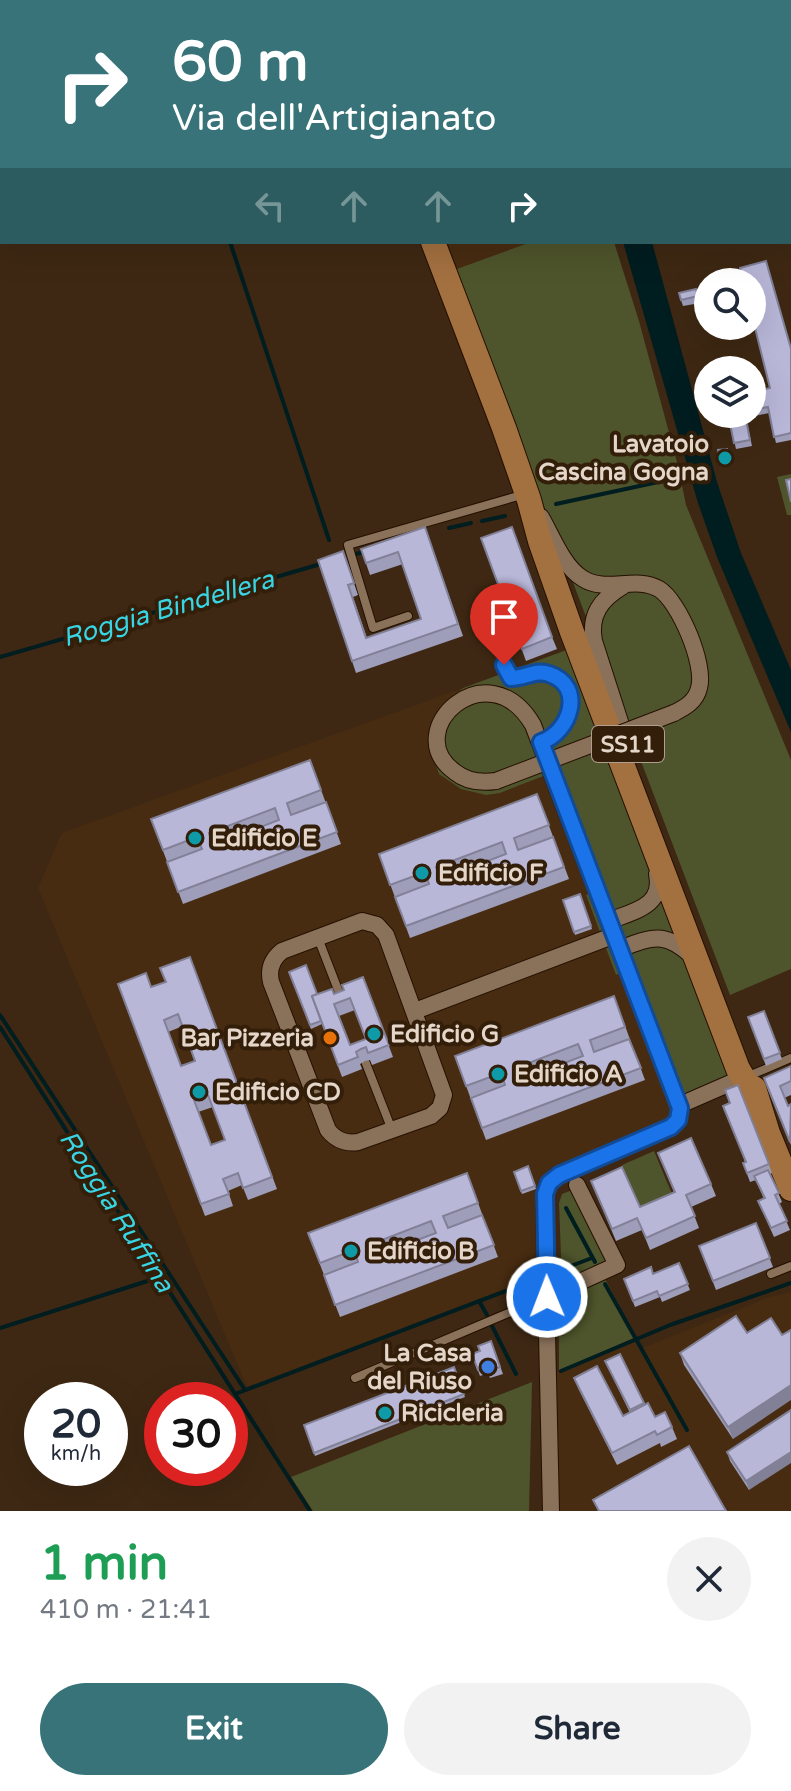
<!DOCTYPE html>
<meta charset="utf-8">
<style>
body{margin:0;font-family:"Varela Round",sans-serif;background:#f2f2f3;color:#1f2937;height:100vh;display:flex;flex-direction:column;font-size:30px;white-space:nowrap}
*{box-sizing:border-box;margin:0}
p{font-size:26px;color:#747a83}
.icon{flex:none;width:44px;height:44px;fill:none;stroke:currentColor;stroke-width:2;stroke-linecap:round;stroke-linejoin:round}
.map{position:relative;height:1511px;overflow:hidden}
.details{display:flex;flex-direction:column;background:#fff;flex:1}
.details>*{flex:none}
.banner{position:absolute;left:0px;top:0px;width:792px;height:244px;box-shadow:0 8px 32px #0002;background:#377378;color:#fff;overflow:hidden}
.controls{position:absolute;left:694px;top:268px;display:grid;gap:16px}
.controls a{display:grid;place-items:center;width:72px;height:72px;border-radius:50%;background:#fff;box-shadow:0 8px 32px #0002;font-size:40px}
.speed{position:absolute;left:24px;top:1382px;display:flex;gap:16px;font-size:40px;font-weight:700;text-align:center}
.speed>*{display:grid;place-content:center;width:104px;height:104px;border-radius:50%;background:#fff;box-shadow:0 8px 32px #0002;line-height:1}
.speed small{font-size:20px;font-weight:400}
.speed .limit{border:12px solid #d22;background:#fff;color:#111}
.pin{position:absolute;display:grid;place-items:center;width:68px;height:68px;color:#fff;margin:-82px -34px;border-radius:50% 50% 50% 0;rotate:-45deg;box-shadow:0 0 8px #0007}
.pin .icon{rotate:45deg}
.me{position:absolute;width:88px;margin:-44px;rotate:359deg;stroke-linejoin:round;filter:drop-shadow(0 0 6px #0008)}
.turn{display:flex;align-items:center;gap:28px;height:168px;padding:0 40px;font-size:36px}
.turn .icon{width:104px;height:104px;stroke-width:2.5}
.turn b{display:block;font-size:56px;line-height:68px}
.lanes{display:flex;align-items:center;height:76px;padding:0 40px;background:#0003;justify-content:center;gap:40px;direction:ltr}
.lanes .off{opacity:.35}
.round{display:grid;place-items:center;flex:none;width:84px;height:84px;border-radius:42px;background:#f2f2f3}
.head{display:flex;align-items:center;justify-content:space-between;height:136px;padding:0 40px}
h1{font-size:48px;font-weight:700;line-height:60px;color:#1e9e55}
.cta{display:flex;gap:16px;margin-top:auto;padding:16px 40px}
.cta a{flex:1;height:92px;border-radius:48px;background:#377378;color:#fff;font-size:32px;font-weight:700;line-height:92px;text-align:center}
.cta a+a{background:#f2f2f3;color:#1f2937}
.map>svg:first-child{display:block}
</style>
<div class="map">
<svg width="791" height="1511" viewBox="0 0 791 1511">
<rect width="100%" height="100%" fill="#3e2813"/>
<g fill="#482c11">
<polygon points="444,242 531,242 454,270"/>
<polygon points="463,688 450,699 500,793 546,775 591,893 586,895 587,899 616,975 621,973 669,1101 671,1115 669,1120 539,1190 537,1195 534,1278 247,1387 38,888 62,833"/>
<polygon points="791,1292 791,1511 551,1511 547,1377 635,1340 640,1349 767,1298"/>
</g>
<g fill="#4e542b">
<polygon points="531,242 614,242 639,321 678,466 686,505 791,760 791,969 730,995 454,270"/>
<polygon points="791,474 791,515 787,515 777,477"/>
<polygon points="569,649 740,1084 672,1111 620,973 616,975 586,895 590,893 546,775 500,793 486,795 461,789 439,774 431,750 450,699 463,688"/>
<polygon points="654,1151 675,1201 644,1214 622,1165"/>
<polygon points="575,1189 608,1261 598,1266 636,1337 559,1371 559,1336 564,1336 559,1203 562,1194"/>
<polygon points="532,1382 529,1511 313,1511 291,1477"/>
</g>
<polygon fill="#001d20" points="623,242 652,242 717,482 741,553 791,670 791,732 717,557 698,503"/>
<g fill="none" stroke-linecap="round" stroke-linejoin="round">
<g stroke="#001d20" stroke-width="4">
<polyline points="177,0 178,2"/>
<polyline points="752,0 753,2"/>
<polyline points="790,59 791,61"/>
<polyline points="230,242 329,540"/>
<polyline points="556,504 672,479"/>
<polyline points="482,521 505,516"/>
<polyline points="449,528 471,523"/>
<polyline points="356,554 367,551"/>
<polyline points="0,657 324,563"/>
<polyline points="0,1015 245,1390"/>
<polyline points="0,1027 310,1511"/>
<polyline points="566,1208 595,1262"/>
<polyline points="568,1267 592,1258"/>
<polyline points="605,1284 687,1430"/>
<polyline points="479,1301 487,1315"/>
<polyline points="492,1326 516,1374"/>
<polyline points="0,1328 160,1277"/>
<polyline points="561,1371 670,1325 791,1283"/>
<polyline points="235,1394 532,1281"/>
</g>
<g stroke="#241000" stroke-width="10">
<g id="lane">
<polyline points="408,616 373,628 348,545 525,494"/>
<polyline points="318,938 342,1000"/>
<polyline points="365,1061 392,1130"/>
<polyline points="751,1075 791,1058"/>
<polyline points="771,1274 791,1266"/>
<polyline points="355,1378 546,1297"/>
</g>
</g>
<g stroke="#241000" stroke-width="18">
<g id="street">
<path d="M541 517C552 536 563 566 582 578 606 594 635 575 659 589 679 601 706 665 699 688 696 701 686 707 674 713"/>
<path d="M504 665 511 678C524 678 535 669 549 674 586 686 570 733 541 742"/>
<path d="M623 731 594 641C589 615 601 599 623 586"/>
<path d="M496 781C481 783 467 782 455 772 398 731 488 648 533 725L680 1108 679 1118 671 1127 556 1176 547 1185 544 1201 551 1511"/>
<path d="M362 921 377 925 386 935 444 1095 440 1108 431 1116 358 1142C345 1144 336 1140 328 1130L271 982C268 969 272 959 282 951Z"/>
<path d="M609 921C634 911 664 906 657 874"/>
<path d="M620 949C653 936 666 931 694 958"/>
<polyline points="415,1011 615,935"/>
<polyline points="680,1105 742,1078"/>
<polyline points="547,1297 617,1265 577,1185"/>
</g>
</g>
<g stroke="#241000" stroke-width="26">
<g id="primary">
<polyline points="341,0 342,2"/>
<polyline points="433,242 504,428 529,500 540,541 572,632 738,1069 757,1101"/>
<polyline points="754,1088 768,1133 791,1189"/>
</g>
</g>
<use href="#lane" stroke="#8a715a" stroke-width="8"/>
<use href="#street" stroke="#8a715a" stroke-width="16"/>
<use href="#primary" stroke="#a37040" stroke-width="24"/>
<g stroke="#241000" stroke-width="18" stroke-linecap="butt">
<polyline id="street-bridge" points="496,781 674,713"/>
</g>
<use href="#street-bridge" stroke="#8a715a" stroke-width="16"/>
</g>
<g fill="#9e9dba" fill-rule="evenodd">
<polygon points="696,289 700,303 683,306 681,300"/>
<polygon points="791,347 791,440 776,443 769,413 746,418 752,446 736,449 728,414 752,414 752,392 770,388"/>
<polygon points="727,449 730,463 722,465 718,450"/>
<polygon points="425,527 463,636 356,673 318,560 343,551 358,595 353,597 367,638 421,619 403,564 370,575 361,549"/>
<polygon points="481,538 552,637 557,649 526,661"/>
<polygon points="310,760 341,844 183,904 151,819"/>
<polygon points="537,794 569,879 410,938 379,854"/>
<polygon points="580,894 592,929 575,935 563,900"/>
<path d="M190 957 277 1189 248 1200 242 1185 228 1191 233 1206 205 1216 118 984 151 987 166 982ZM183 1026 195 1061 181 1066 168 1032ZM213 1107 225 1140 211 1145 198 1112Z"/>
<path d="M289 972 317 994H334L344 990 363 977 393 1057 372 1065 370 1060 365 1061 360 1064 362 1069 342 1077 320 1018 322 1024 311 1029ZM355 1010 366 1039 350 1045 339 1016Z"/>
<polygon points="614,996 645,1080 486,1140 455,1056"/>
<polygon points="764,1011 782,1059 766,1066 748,1017"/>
<polygon points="791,1066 791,1095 784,1098 788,1106 791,1104 791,1145 768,1090"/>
<polygon points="738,1085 772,1173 770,1174 782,1202 779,1204 790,1230 774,1237 758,1201 764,1199 756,1180 750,1182 743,1163 745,1162 730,1103"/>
<polygon points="658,1153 711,1184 716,1196 691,1207 699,1228 650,1250 642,1230 616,1241 591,1181 640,1207 674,1192"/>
<polygon points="528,1166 536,1189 522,1194 514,1172"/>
<polygon points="467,1173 498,1257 340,1317 308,1233"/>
<polygon points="756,1223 773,1267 716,1290 699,1246"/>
<polygon points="679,1263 690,1290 662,1302 660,1297 635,1307 624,1279 653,1274"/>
<polygon points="736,1316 733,1439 684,1365 680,1353"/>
<polygon points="491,1341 503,1374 490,1378 488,1373 480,1376 472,1354 480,1351"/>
<polygon points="620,1354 645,1405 655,1417 672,1427 677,1439 661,1447 660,1443 617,1465 579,1390 574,1378 623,1416 630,1413 605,1361"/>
<polygon points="454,1367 465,1397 315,1456 304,1425"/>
<polygon points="791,1410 749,1490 730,1461 727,1452"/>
</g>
<g fill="#818097">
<polygon points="791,1385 791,1400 733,1439 728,1427"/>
<polygon points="791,1452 791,1463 749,1490 746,1481"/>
</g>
<g fill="#b8b7d8" stroke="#818097" stroke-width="2" fill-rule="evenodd">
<polygon points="461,0 489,0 490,2 463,2"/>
<polygon points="766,261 791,349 791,433 774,437 768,407 752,410 752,392 770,388 752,316 752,282 743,282 740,268"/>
<polygon points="696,289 698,296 681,300 679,293"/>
<polygon points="728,414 745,414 750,440 734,443"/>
<polygon points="727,449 729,460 720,462 718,450"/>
<polygon points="791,479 791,502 786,480"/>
<polygon points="425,527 458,624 352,661 318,560 343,551 354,583 348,585 366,638 421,619 398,552 366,563 361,549"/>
<polygon points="512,527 552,637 522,649 481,538"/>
<path d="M310 760 321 790 287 803 291 815 326 802 337 832 178 892 167 862 202 849 197 837 163 850 151 819ZM275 808 279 820 213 845 209 833Z"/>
<path d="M537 794 549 825 514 838 518 850 553 837 564 867 406 926 395 897 429 884 425 872 390 885 379 854ZM502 842 506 854 441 879 436 867Z"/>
<polygon points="580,894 591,926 574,932 563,900"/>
<path d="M190 957 272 1177 243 1188 238 1173 223 1179 229 1194 201 1204 118 984 146 973 151 987 166 982 160 968ZM178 1014 195 1061 181 1066 164 1020ZM208 1095 225 1140 211 1145 194 1100Z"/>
<polygon points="306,965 317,994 312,996 321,1021 310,1025 289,972"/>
<path d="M363 977 389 1045 368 1053 366 1047 361 1049 356 1052 358 1057 338 1065 312 996 332 989 334 994 344 990 342 985ZM350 998 366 1039 350 1045 334 1004Z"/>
<path d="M614 996 625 1027 590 1040 594 1052 629 1039 641 1068 482 1128 471 1098 505 1085 501 1073 466 1086 455 1056ZM578 1044 583 1056 517 1081 513 1069Z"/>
<polygon points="764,1011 780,1053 764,1059 748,1017"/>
<polygon points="791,1066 791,1081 780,1086 788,1106 791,1104 790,1142 764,1078"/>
<polygon points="738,1085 769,1164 747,1173 743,1163 746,1162 723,1106 730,1103 725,1090"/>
<polygon points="691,1138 711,1184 686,1195 695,1216 646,1238 637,1218 612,1229 591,1181 622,1167 640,1207 675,1192 658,1153"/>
<polygon points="528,1166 535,1186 521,1191 514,1172"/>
<polygon points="768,1170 779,1193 775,1195 787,1221 771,1228 758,1201 765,1198 754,1176"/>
<path d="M467 1173 478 1203 443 1216 448 1228 482 1215 494 1245 335 1305 324 1275 358 1262 354 1250 320 1263 308 1233ZM431 1221 436 1233 370 1258 366 1246Z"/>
<polygon points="756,1223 770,1258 713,1281 699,1246"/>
<polygon points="679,1263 688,1284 659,1296 657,1291 633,1301 624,1279 651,1267 653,1274"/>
<polygon points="736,1316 747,1333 771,1318 782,1335 791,1330 791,1385 728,1427 680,1353"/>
<polygon points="491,1341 500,1367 488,1372 486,1367 478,1370 472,1354 480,1351 478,1346"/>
<polygon points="620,1354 644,1403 630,1410 605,1361"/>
<polygon points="597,1366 623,1416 648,1403 655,1417 665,1412 672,1427 657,1435 655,1431 612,1453 574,1378"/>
<polygon points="454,1367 464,1394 314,1453 304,1425"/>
<polygon points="791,1410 791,1452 746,1481 727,1452"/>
<polygon points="689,1446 726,1511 599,1511 593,1500"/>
</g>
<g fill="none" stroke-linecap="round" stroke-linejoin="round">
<g stroke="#114b97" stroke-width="20">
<path id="route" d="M504 665 511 678C525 678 536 669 549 674 586 686 570 733 541 742L680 1108 678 1120 671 1127 559 1175 549 1183 545 1194 547 1297"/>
</g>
<use href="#route" stroke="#1a73e8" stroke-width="14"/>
</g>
<g fill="#0f9aa8" stroke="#331e09" stroke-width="3">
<circle cx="725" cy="458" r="8"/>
<circle cx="195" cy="838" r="8"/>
<circle cx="422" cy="873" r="8"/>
<circle cx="374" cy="1034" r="8"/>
<circle cx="498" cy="1074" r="8"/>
<circle cx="199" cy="1092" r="8"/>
<circle cx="351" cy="1251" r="8"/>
<circle cx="385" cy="1413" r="8"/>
</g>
<circle fill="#e8710a" stroke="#331e09" stroke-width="3" cx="330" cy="1038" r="8"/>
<circle fill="#3f7fe0" stroke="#331e09" stroke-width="3" cx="488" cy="1367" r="8"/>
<g text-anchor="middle" stroke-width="8" stroke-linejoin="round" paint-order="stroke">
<rect fill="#331e09" stroke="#b09f90" stroke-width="2" x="592" y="726" width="72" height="36" rx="6"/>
<g font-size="22" font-weight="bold" fill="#e5d6ca">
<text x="628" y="752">SS11</text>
</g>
<g font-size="24" font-weight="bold" fill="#e5d6ca" stroke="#331e09" text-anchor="start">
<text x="709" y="452" text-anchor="end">Lavatoio<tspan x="709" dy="28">Cascina Gogna</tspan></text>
<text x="211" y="846">Edificio E</text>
<text x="438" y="881">Edificio F</text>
<text x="390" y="1042">Edificio G</text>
<text x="314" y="1046" text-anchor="end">Bar Pizzeria</text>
<text x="514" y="1082">Edificio A</text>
<text x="215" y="1100">Edificio CD</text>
<text x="367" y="1259">Edificio B</text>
<text x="472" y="1361" text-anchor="end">La Casa<tspan x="472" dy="28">del Riuso</tspan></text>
<text x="401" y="1421">Ricicleria</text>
</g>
<g font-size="26" font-style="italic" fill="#38d5e4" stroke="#331e09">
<text transform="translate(168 608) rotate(-16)" y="9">Roggia Bindellera</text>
<text transform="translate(117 1211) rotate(57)" y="9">Roggia Ruffina</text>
</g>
</g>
</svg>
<div class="controls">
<a><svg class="icon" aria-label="search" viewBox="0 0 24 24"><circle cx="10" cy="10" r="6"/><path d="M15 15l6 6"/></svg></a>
<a><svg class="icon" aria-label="layers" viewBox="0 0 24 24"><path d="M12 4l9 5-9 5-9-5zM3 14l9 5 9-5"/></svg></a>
</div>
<div class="speed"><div>20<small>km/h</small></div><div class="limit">30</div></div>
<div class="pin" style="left:504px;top:665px;background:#d93025"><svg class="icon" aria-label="arrive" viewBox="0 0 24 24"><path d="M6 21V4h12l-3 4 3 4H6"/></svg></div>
<svg class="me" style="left:547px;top:1297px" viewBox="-20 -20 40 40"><circle r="17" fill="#1a73e8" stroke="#fff" stroke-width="3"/><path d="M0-11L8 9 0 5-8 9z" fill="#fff"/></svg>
<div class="banner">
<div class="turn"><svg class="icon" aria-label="right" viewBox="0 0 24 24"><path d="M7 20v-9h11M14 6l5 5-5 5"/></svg><div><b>60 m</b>Via dell'Artigianato</div></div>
<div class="lanes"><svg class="icon off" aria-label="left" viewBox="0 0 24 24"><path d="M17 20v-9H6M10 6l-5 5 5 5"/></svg><svg class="icon off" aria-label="ahead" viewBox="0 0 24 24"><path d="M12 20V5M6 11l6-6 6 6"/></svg><svg class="icon off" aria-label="ahead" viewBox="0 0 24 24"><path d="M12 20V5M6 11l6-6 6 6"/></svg><svg class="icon" aria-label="right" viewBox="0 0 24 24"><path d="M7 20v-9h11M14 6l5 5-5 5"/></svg></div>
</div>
</div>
<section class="details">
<div class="head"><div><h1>1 min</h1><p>410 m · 21:41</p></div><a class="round"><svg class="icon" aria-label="close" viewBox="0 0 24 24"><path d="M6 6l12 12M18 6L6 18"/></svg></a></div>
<div class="cta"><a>Exit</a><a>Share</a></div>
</section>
